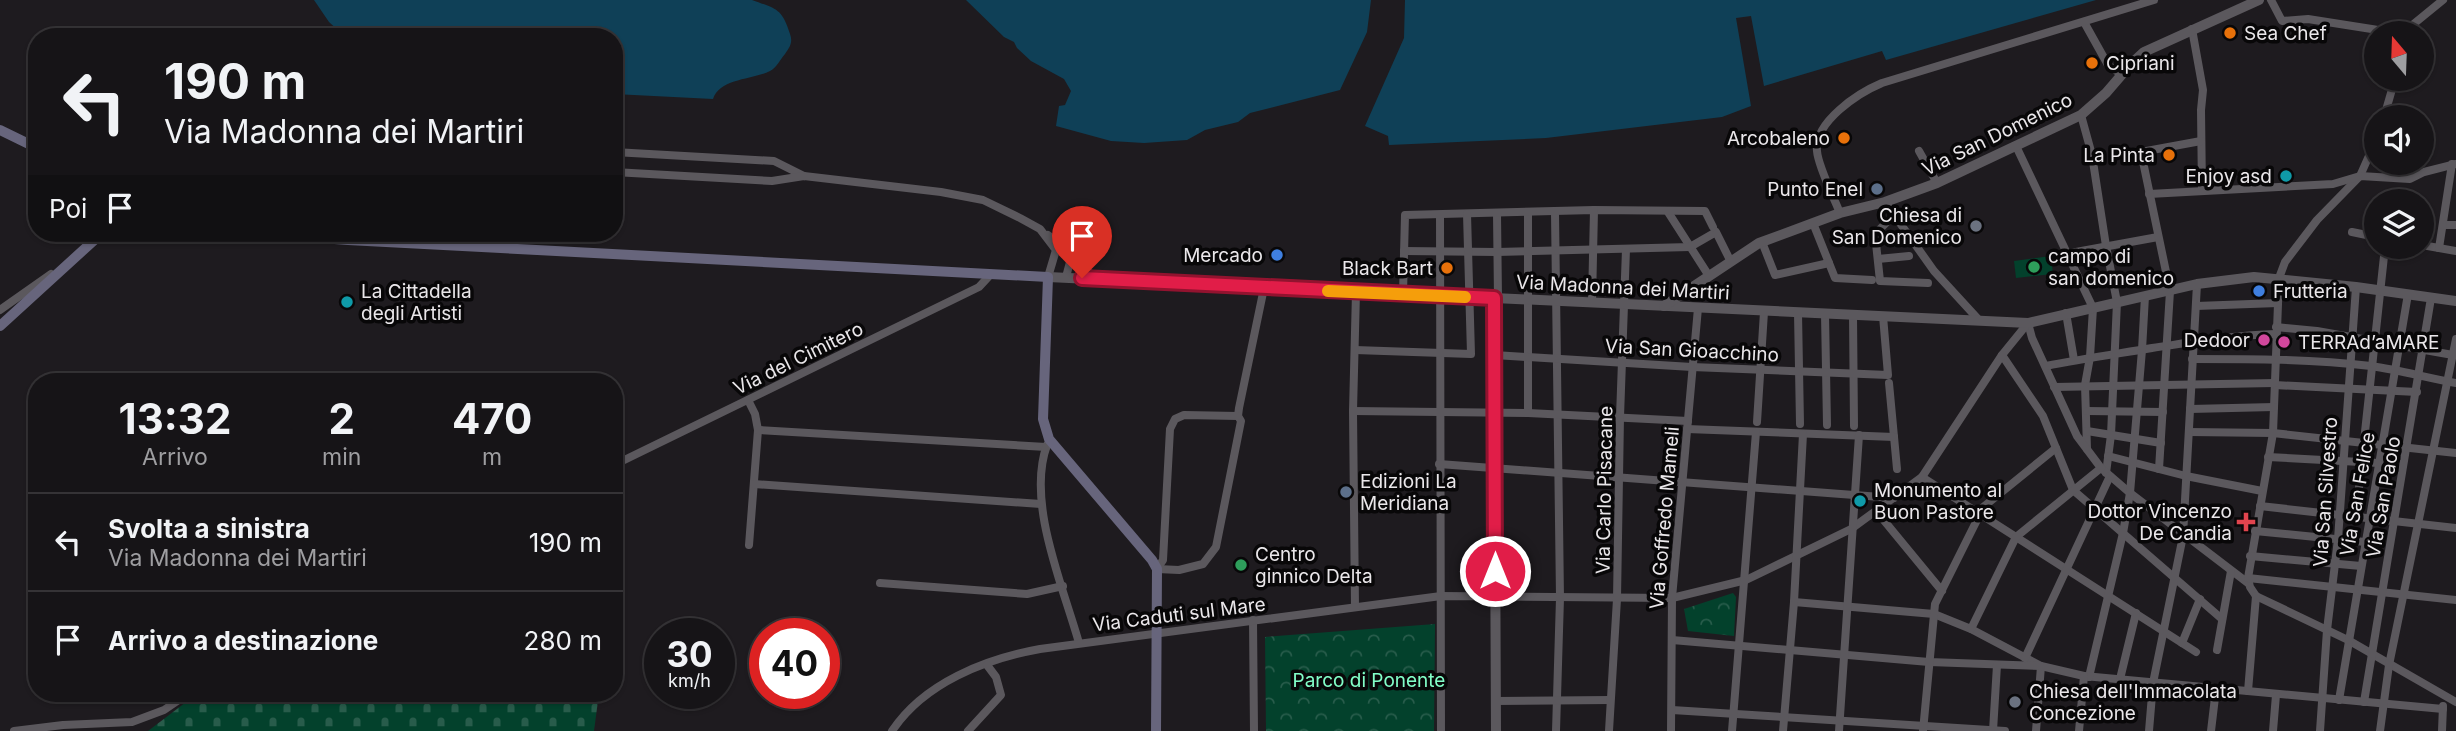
<!DOCTYPE html>
<html lang="it">
<meta charset="utf-8">
<style>
body{margin:0;font-family:Inter,sans-serif;background:#232124;color:#f1f3f6;height:100vh;display:flex;flex-direction:column;font-size:26px;white-space:nowrap}
*{box-sizing:border-box;margin:0}
p{font-size:23px;color:#9e9ea1}
.icon{flex:none;width:38px;height:38px;fill:none;stroke:currentColor;stroke-width:2;stroke-linecap:round;stroke-linejoin:round}
.map{position:relative;flex:1;overflow:hidden}
.side{position:absolute;left:28px;top:373px;width:595px;height:329px;display:flex;flex-direction:column;background:#161417;border-radius:28px;box-shadow:0 2px 5px #0004,0 0 0 2px #353336}
.side>*{flex:none}
.guide{position:absolute;left:28px;top:28px;width:595px;height:214px;border-radius:28px;box-shadow:0 2px 5px #0004,0 0 0 2px #353336;background:#161417;color:#f1f3f6;overflow:hidden}
.needle{width:46px;rotate:341deg}
.tools{position:absolute;left:2364px;top:21px;display:grid;gap:14px}
.tools a{display:grid;place-items:center;width:70px;height:70px;border-radius:50%;background:#161417;box-shadow:0 2px 5px #0004,0 0 0 2px #353336;font-size:35px}
.speed{position:absolute;left:644px;top:618px;display:flex;gap:14px;font-size:35px;font-weight:700;text-align:center}
.speed>*{display:grid;place-content:center;width:91px;height:91px;border-radius:50%;background:#161417;box-shadow:0 2px 5px #0004,0 0 0 2px #353336;line-height:1}
.speed small{font-size:18px;font-weight:400}
.speed .limit{border:10px solid #d22;background:#fff;color:#111}
.pin{position:absolute;display:grid;place-items:center;width:60px;height:60px;color:#fff;margin:-72px -30px;border-radius:50% 50% 50% 0;rotate:-45deg;box-shadow:0 0 7px #0007}
.pin .icon{rotate:45deg}
.me{position:absolute;width:77px;margin:-38px;rotate:0deg;stroke-linejoin:round;filter:drop-shadow(0 0 5px #0008)}
.turn{display:flex;align-items:center;gap:24px;height:147px;padding:0 21px;font-size:32px}
.turn .icon{width:91px;height:91px;stroke-width:2.5}
.turn b{display:block;font-size:49px;line-height:60px}
.then{display:flex;align-items:center;height:66px;padding:0 21px;background:#0003;gap:14px;font-size:26px}
.eta{display:flex;justify-content:space-evenly;align-items:center;height:119px;text-align:center}
.eta b{font-size:42px;font-weight:700;line-height:49px}
ul{padding:0;list-style:none}
li{display:flex;align-items:center;gap:21px;height:98px;padding:0 21px;border-top:2px solid #353336}
li div{flex:1}
li b{display:block;font-size:26px}
li em{font-style:normal}
.map>svg:first-child{display:block}
</style>
<div class="map">
<svg width="2456" height="731" viewBox="0 0 2456 731">
<defs>
<pattern id="forest-crowns" width="20" height="18" patternUnits="userSpaceOnUse" patternTransform="scale(1.75)"><rect width="20" height="18" fill="#03412c"/><path d="M2 6a3 3 0 1 1 6 0M12 15a3 3 0 1 1 6 0" fill="none" stroke="#285c4b"/></pattern>
<pattern id="cemetery-stones" width="16" height="16" patternUnits="userSpaceOnUse" patternTransform="scale(1.75)"><rect width="16" height="16" fill="#03412c"/><path d="M2 7V4a2 2 0 0 1 4 0v3zM10 15v-3a2 2 0 0 1 4 0v3z" fill="#285c4b"/></pattern>
</defs>
<rect width="100%" height="100%" fill="#1e1b1f"/>
<g fill="url(#forest-crowns)">
<polygon points="1733,593 1736,597 1734,636 1688,631 1684,609"/>
<polygon points="1435,624 1434,731 1266,731 1265,637"/>
</g>
<polygon fill="url(#cemetery-stones)" points="198,693 599,693 594,731 148,731"/>
<polygon fill="#03412c" points="2051,256 2053,274 2016,278 2014,261"/>
<g fill="#0f4057">
<path d="M314 0H752C776 9 782 8 790 34 793 42 790 47 785 54 780 60 776 68 770 71 753 80 720 78 713 99L614 94V37H378L376 33H341L329 22Z"/>
<polygon points="966,0 1371,0 1367,32 1340,90 1250,113 1238,122 1205,130 1187,140 1144,143 1111,141 1056,126 1059,106 1065,105 1071,91 1064,79 1031,61 1017,48 1014,42 1004,37"/>
<polygon points="1405,0 2096,0 1886,60 1882,51 1764,86 1751,16 1736,18 1751,106 1722,117 1546,138 1389,145 1388,136 1365,126 1404,38"/>
</g>
<g fill="none" stroke-linecap="round" stroke-linejoin="round">
<g stroke="#5b585d" stroke-width="8">
<polyline points="2271,0 2282,21 2308,19 2378,30 2406,28"/>
<polyline points="2084,22 2108,65 2122,75"/>
<polyline points="2192,29 2203,90 2201,110 2202,191"/>
<polyline points="2405,31 2443,0"/>
<polyline points="2081,115 2092,155 2106,246 2117,302 2111,435 2106,473"/>
<polyline points="2384,117 2395,79"/>
<polyline points="2376,140 2360,176 2317,220 2285,262 2279,278 2273,433 2248,578 2250,587 2256,596 2348,640 2456,702"/>
<polyline points="2016,146 2093,308 2090,357 2085,385 2087,449"/>
<polyline points="1919,151 1937,183"/>
<polyline points="614,152 774,161 804,176"/>
<polyline points="614,172 772,181 804,176 941,192 983,200 1020,218 1040,229 1056,250 1048,277"/>
<polyline points="2149,194 2333,184 2360,176 2410,179 2424,172 2456,164"/>
<polyline points="1885,202 1934,271 1978,319"/>
<polyline points="1528,212 1528,413"/>
<polyline points="1668,212 1709,276"/>
<polyline points="1555,213 1560,598 1556,731"/>
<path d="M1840 213C1834 198 1818 166 1817 151 1814 122 1858 93 1882 83L2154 0"/>
<polyline points="1497,214 1498,298"/>
<polyline points="1440,215 1441,731"/>
<polyline points="1894,215 1875,234 1880,281 1928,283"/>
<polyline points="1813,223 1835,278 1872,280"/>
<polyline points="2443,225 2456,225"/>
<polyline points="2352,232 2376,237"/>
<path d="M1048 235C1067 248 1078 266 1098 279"/>
<polyline points="1762,242 1775,275 1829,263"/>
<polyline points="2422,245 2456,251"/>
<polyline points="2439,248 2452,164"/>
<polyline points="1404,251 1497,252 1690,247 1716,232 1730,260"/>
<polyline points="2065,254 2158,237"/>
<polyline points="1878,259 1909,256"/>
<polyline points="1066,277 1070,262 1066,254"/>
<polyline points="1403,294 1405,215 1594,210 1705,211 1713,227"/>
<polyline points="1592,302 1594,210"/>
<polyline points="2196,306 2278,303"/>
<polyline points="0,310 51,274"/>
<polyline points="1798,313 1800,424"/>
<polyline points="2066,313 2074,360"/>
<polyline points="1825,314 1827,425"/>
<polyline points="1853,315 1854,426"/>
<polyline points="2028,323 2032,338 2077,436 2101,468 2130,493 2248,583"/>
<polyline points="2276,327 2317,331 2453,355"/>
<polyline points="1355,350 1471,354 1467,214"/>
<polyline points="1494,355 1692,367 1888,375 1883,316"/>
<polyline points="2002,355 2043,416 2073,490 2222,619"/>
<path d="M2192 359C2252 359 2312 359 2371 366 2399 370 2428 378 2456 383"/>
<path d="M2046 366C2081 359 2116 354 2152 348 2194 342 2234 335 2276 334"/>
<polyline points="1889,383 1897,469"/>
<polyline points="2275,385 2417,392"/>
<polyline points="2054,387 2275,383"/>
<polyline points="748,400 755,414 758,430 749,545"/>
<polyline points="2190,409 2274,407"/>
<polyline points="1353,411 1528,413 1688,421"/>
<polyline points="2087,411 2163,412"/>
<polyline points="1757,422 1764,312"/>
<polyline points="1687,429 1894,437"/>
<polyline points="758,430 1046,447"/>
<polyline points="2087,431 2161,443"/>
<polyline points="2189,432 2273,433 2456,453"/>
<path d="M1047 445C1026 502 1063 586 1079 643"/>
<polyline points="2108,456 2186,476 2262,491"/>
<polyline points="2268,457 2379,463"/>
<polyline points="1439,464 1894,498"/>
<polyline points="614,465 979,287 991,274"/>
<polyline points="2159,469 2170,291 2141,152 2201,141"/>
<polyline points="1922,477 2196,652"/>
<polyline points="754,484 1041,504"/>
<polyline points="2260,506 2456,528"/>
<polyline points="1877,512 1942,591"/>
<polyline points="1977,512 2056,448"/>
<polyline points="2356,515 2385,247"/>
<polyline points="2255,531 2365,542"/>
<polyline points="2250,556 2361,566"/>
<polyline points="1157,569 1179,570 1203,564 1216,547 1241,421 1238,416 1239,408 1264,288"/>
<polyline points="1157,569 1163,560 1170,429 1175,419 1184,415 1238,416"/>
<polyline points="2248,578 2456,600"/>
<polyline points="880,583 1027,594 1063,586"/>
<polyline points="1794,602 1934,614 1971,629 2041,666 2036,731"/>
<polyline points="1355,607 1353,411 1356,292"/>
<polyline points="1253,620 1254,731"/>
<polyline points="1971,629 2016,537 2101,468"/>
<polyline points="1672,640 1929,662 2041,666 2084,676 2443,709"/>
<polyline points="2182,643 2200,599"/>
<polyline points="2217,650 2231,571"/>
<polyline points="2025,658 2110,476"/>
<polyline points="2089,677 2123,533 2130,493 2142,350 2145,296"/>
<polyline points="2120,679 2136,613"/>
<polyline points="2248,691 2256,596"/>
<polyline points="2339,700 2408,294"/>
<polyline points="1496,701 1610,700"/>
<polyline points="2364,702 2431,298"/>
<polyline points="1672,710 2005,731"/>
<polyline points="14,731 63,725 132,722 164,710 189,693"/>
<path d="M892 731C924 683 985 659 1040 649L1441 596 1672 598 1746 580 1851 529 1922 477 2002 355 2028 323"/>
<polyline points="968,731 1001,695 996,677 987,665"/>
<polyline points="1609,731 1617,599 1620,417 1626,249"/>
<polyline points="1671,731 1672,598 1698,308"/>
<polyline points="1732,731 1756,432"/>
<polyline points="1783,731 1794,602 1803,434"/>
<polyline points="1839,731 1859,435"/>
<polyline points="1923,731 1935,604 1980,514"/>
<polyline points="1993,731 1997,665"/>
<polyline points="2079,731 2084,676"/>
<polyline points="2149,731 2153,683 2183,536 2197,284"/>
<polyline points="2211,731 2216,689"/>
<polyline points="2273,731 2276,695"/>
<polyline points="2320,731 2327,630 2338,539 2356,287"/>
<polyline points="2380,731 2389,665 2456,339"/>
<polyline points="2442,731 2443,706"/>
</g>
<g stroke="#5b585d" stroke-width="10">
<polyline points="1048,277 2028,323 2197,284 2254,277 2356,287 2456,301"/>
<polyline points="1494,298 1496,731"/>
<polyline points="1664,306 1759,243 1840,213 1885,202 1937,183 2081,115 2106,93 2131,64 2144,52 2259,0"/>
</g>
<g stroke="#67657c" stroke-width="10">
<polyline points="0,130 37,148"/>
<polyline points="254,233 348,240 1048,277 1043,419 1049,439 1152,560 1157,569 1156,731"/>
<polyline points="0,326 102,233"/>
</g>
</g>
<g fill="none" stroke-linecap="round" stroke-linejoin="round">
<g stroke="#92132f" stroke-width="18">
<polyline id="route" points="1082,278 1494,298 1495,571"/>
</g>
<use href="#route" stroke="#e11d48" stroke-width="12"/>
<polyline stroke="#f59e0b" stroke-width="12" points="1328,291 1465,297"/>
</g>
<g fill="#e8710a" stroke="#080708" stroke-width="2.5">
<circle cx="2230" cy="33" r="7"/>
<circle cx="2092" cy="63" r="7"/>
<circle cx="1844" cy="138" r="7"/>
<circle cx="2169" cy="155" r="7"/>
<circle cx="1447" cy="268" r="7"/>
</g>
<g fill="#0f9aa8" stroke="#080708" stroke-width="2.5">
<circle cx="2286" cy="176" r="7"/>
<circle cx="347" cy="302" r="7"/>
<circle cx="1860" cy="501" r="7"/>
</g>
<g fill="#5c6f8a" stroke="#080708" stroke-width="2.5">
<circle cx="1877" cy="189" r="7"/>
<circle cx="1346" cy="492" r="7"/>
</g>
<g fill="#6b7280" stroke="#080708" stroke-width="2.5">
<circle cx="1976" cy="226" r="7"/>
<circle cx="2015" cy="702" r="7"/>
</g>
<g fill="#3f7fe0" stroke="#080708" stroke-width="2.5">
<circle cx="1277" cy="255" r="7"/>
<circle cx="2259" cy="291" r="7"/>
</g>
<g fill="#2e9e5b" stroke="#080708" stroke-width="2.5">
<circle cx="2034" cy="267" r="7"/>
<circle cx="1241" cy="565" r="7"/>
</g>
<g fill="#d1479c" stroke="#080708" stroke-width="2.5">
<circle cx="2264" cy="340" r="7"/>
<circle cx="2284" cy="342" r="7"/>
</g>
<path fill="#e0444e" stroke="#080708" stroke-width="2.5" d="M2242.5 511.5h7v7h7v7h-7v7h-7v-7h-7v-7h7z"/>
<g text-anchor="middle" stroke-width="7" stroke-linejoin="round" paint-order="stroke">
<g font-size="19" fill="#eae7ea" stroke="#080708" text-anchor="start">
<text x="2244" y="40">Sea Chef</text>
<text x="2106" y="70">Cipriani</text>
<text x="1830" y="145" text-anchor="end">Arcobaleno</text>
<text x="2155" y="162" text-anchor="end">La Pinta</text>
<text x="2272" y="183" text-anchor="end">Enjoy asd</text>
<text x="1863" y="196" text-anchor="end">Punto Enel</text>
<text x="1962" y="222" text-anchor="end">Chiesa di<tspan x="1962" dy="22">San Domenico</tspan></text>
<text x="1263" y="262" text-anchor="end">Mercado</text>
<text x="2048" y="263">campo di<tspan x="2048" dy="22">san domenico</tspan></text>
<text x="1433" y="275" text-anchor="end">Black Bart</text>
<text x="361" y="298">La Cittadella<tspan x="361" dy="22">degli Artisti</tspan></text>
<text x="2273" y="298">Frutteria</text>
<text x="2250" y="347" text-anchor="end">Dedoor</text>
<text x="2298" y="349">TERRAd’aMARE</text>
<text x="1360" y="488">Edizioni La<tspan x="1360" dy="22">Meridiana</tspan></text>
<text x="1874" y="497">Monumento al<tspan x="1874" dy="22">Buon Pastore</tspan></text>
<text x="2232" y="518" text-anchor="end">Dottor Vincenzo<tspan x="2232" dy="22">De Candia</tspan></text>
<text x="1255" y="561">Centro<tspan x="1255" dy="22">ginnico Delta</tspan></text>
<text x="2029" y="698">Chiesa dell'Immacolata<tspan x="2029" dy="22">Concezione</tspan></text>
</g>
<g font-size="19" fill="#eae7ea" stroke="#080708">
<text transform="translate(1997 134) rotate(-26)" y="7">Via San Domenico</text>
<text transform="translate(1623 287) rotate(3)" y="7">Via Madonna dei Martiri</text>
<text transform="translate(1692 350) rotate(3)" y="7">Via San Gioacchino</text>
<text transform="translate(798 358) rotate(-26)" y="7">Via del Cimitero</text>
<text transform="translate(1604 490) rotate(-89)" y="7">Via Carlo Pisacane</text>
<text transform="translate(2325 492) rotate(-86)" y="7">Via San Silvestro</text>
<text transform="translate(2357 494) rotate(-80)" y="7">Via San Felice</text>
<text transform="translate(2383 497) rotate(-80)" y="7">Via San Paolo</text>
<text transform="translate(1664 518) rotate(-85)" y="7">Via Goffredo Mameli</text>
<text transform="translate(1179 614) rotate(-7)" y="7">Via Caduti sul Mare</text>
</g>
<g font-size="19" fill="#82fec8" stroke="#080708">
<text x="1369" y="687">Parco di Ponente</text>
</g>
</g>
</svg>
<div class="tools">
<a><svg class="needle" viewBox="-14 -14 28 28"><path d="M0-13l5 13h-10z" fill="#e53935"/><path d="M0 13l5-13h-10z" fill="#9e9ea1"/></svg></a>
<a><svg class="icon" aria-label="sound" viewBox="0 0 24 24"><path d="M4 9h4l5-4v14l-5-4H4zM17 9q2 3 0 6"/></svg></a>
<a><svg class="icon" aria-label="layers" viewBox="0 0 24 24"><path d="M12 4l9 5-9 5-9-5zM3 14l9 5 9-5"/></svg></a>
</div>
<div class="speed"><div>30<small>km/h</small></div><div class="limit">40</div></div>
<div class="pin" style="left:1082px;top:278px;background:#d93025"><svg class="icon" aria-label="arrive" viewBox="0 0 24 24"><path d="M6 21V4h12l-3 4 3 4H6"/></svg></div>
<svg class="me" style="left:1495px;top:571px" viewBox="-20 -20 40 40"><circle r="17" fill="#e11d48" stroke="#fff" stroke-width="3"/><path d="M0-11L8 9 0 5-8 9z" fill="#fff"/></svg>
<div class="guide">
<div class="turn"><svg class="icon" aria-label="left" viewBox="0 0 24 24"><path d="M17 20v-9H6M10 6l-5 5 5 5"/></svg><div><b>190 m</b>Via Madonna dei Martiri</div></div>
<div class="then">Poi<svg class="icon" aria-label="arrive" viewBox="0 0 24 24"><path d="M6 21V4h12l-3 4 3 4H6"/></svg></div>
</div>
<section class="side">
<div class="eta">
<div><b>13:32</b><p>Arrivo</p></div>
<div><b>2</b><p>min</p></div>
<div><b>470</b><p>m</p></div>
</div>
<ul>
<li><svg class="icon" aria-label="left" viewBox="0 0 24 24"><path d="M17 20v-9H6M10 6l-5 5 5 5"/></svg><div><b>Svolta a sinistra</b><p>Via Madonna dei Martiri</p></div><em>190 m</em></li>
<li><svg class="icon" aria-label="arrive" viewBox="0 0 24 24"><path d="M6 21V4h12l-3 4 3 4H6"/></svg><div><b>Arrivo a destinazione</b></div><em>280 m</em></li>
</ul>
</section>
</div>
